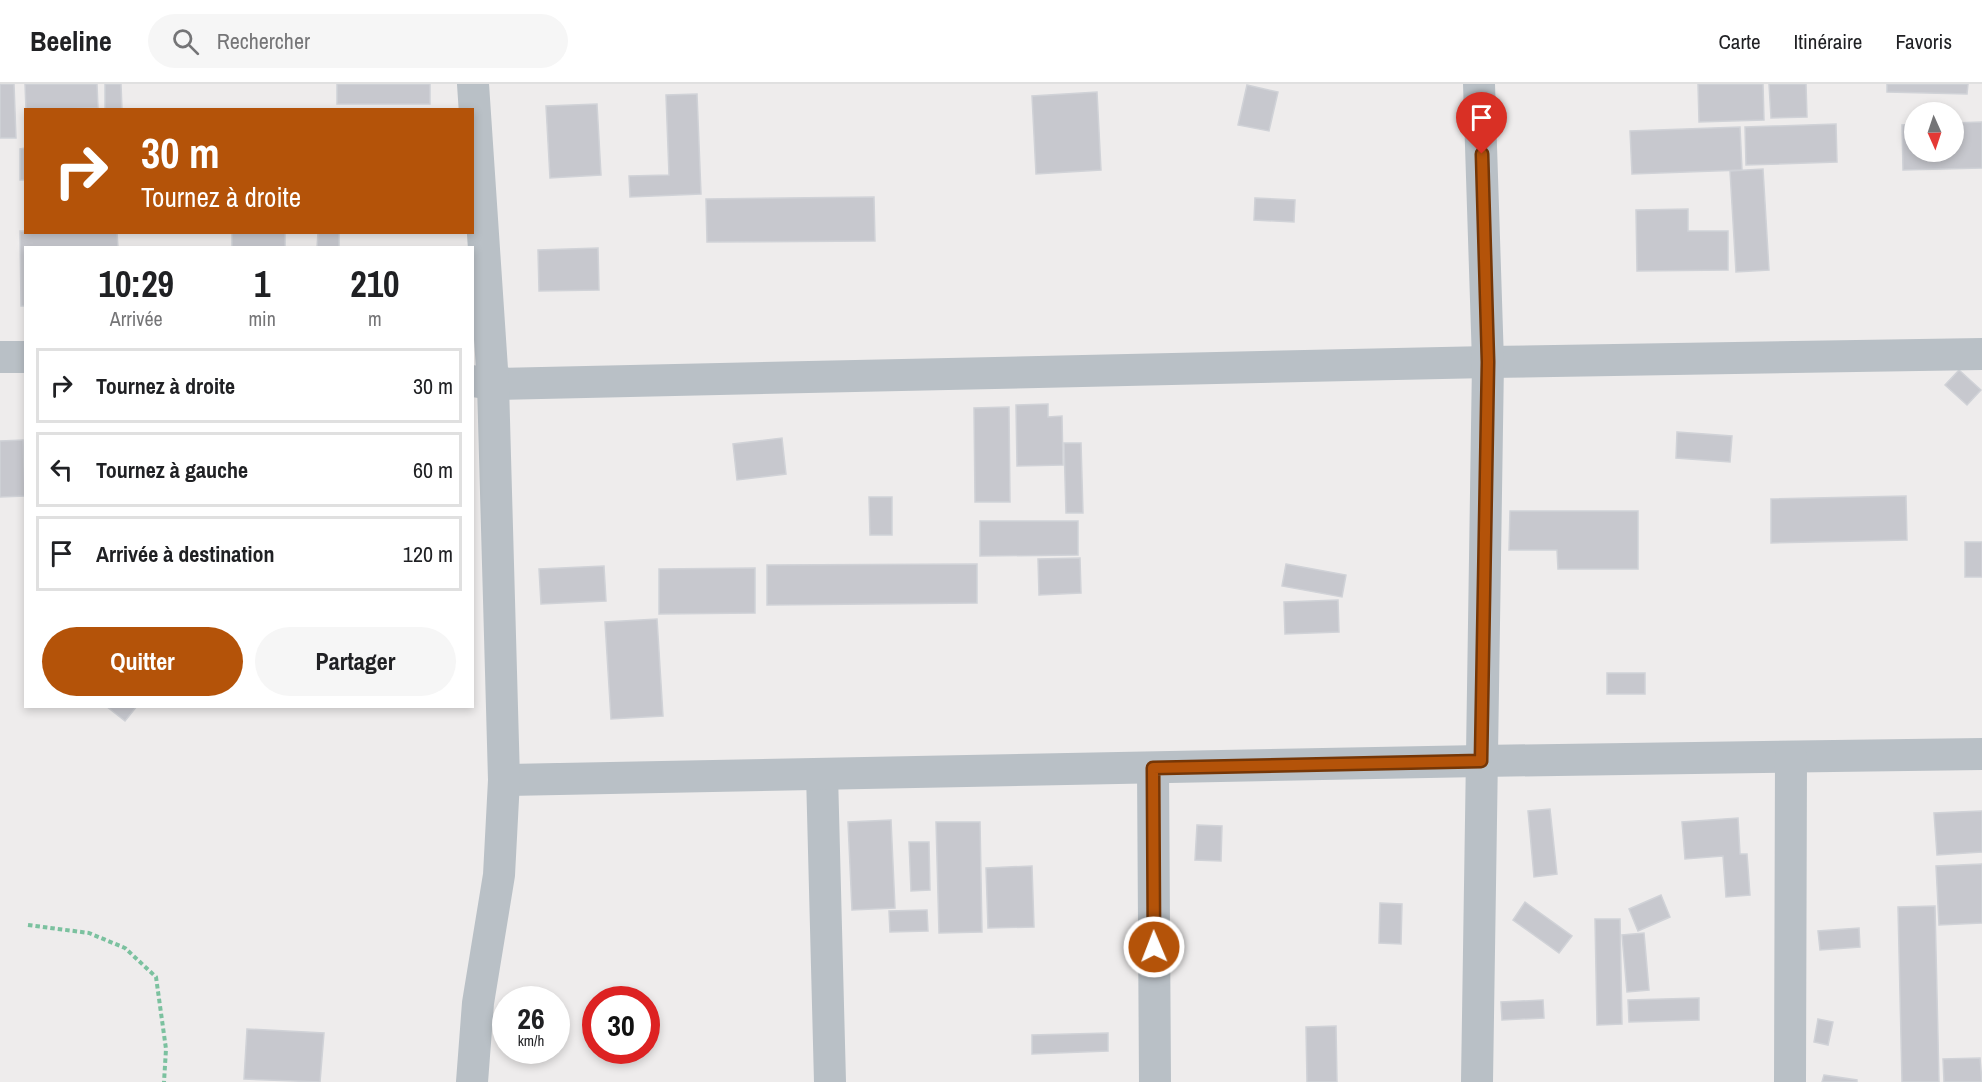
<!DOCTYPE html>
<html lang="fr">
<meta charset="utf-8">
<style>
body{margin:0;font-family:"Archivo Narrow",sans-serif;background:#f6f6f6;color:#202124;height:100vh;display:flex;flex-direction:column;font-size:22px;white-space:nowrap}
*{box-sizing:border-box;margin:0}
p{font-size:20px;color:#757577}
.icon{flex:none;width:33px;height:33px;fill:none;stroke:currentColor;stroke-width:2;stroke-linecap:round;stroke-linejoin:round}
.map{position:relative;flex:1;overflow:hidden}
.panel{position:absolute;left:24px;top:162px;width:450px;height:462px;display:flex;flex-direction:column;background:#fff;border-radius:0px;box-shadow:0 3px 9px #0003}
.panel>*{flex:none}
.banner{position:absolute;left:24px;top:24px;width:450px;height:126px;border-radius:0px;box-shadow:0 3px 9px #0003;background:#b45309;color:#fff;overflow:hidden}
.needle{width:39px;rotate:177deg}
.fabs{position:absolute;left:1904px;top:18px;display:grid;gap:12px}
.fabs a{display:grid;place-items:center;width:60px;height:60px;border-radius:50%;background:#fff;box-shadow:0 3px 9px #0003;font-size:30px}
.speed{position:absolute;left:492px;top:902px;display:flex;gap:12px;font-size:30px;font-weight:700;text-align:center}
.speed>*{display:grid;place-content:center;width:78px;height:78px;border-radius:50%;background:#fff;box-shadow:0 3px 9px #0003;line-height:1}
.speed small{font-size:15px;font-weight:400}
.speed .limit{border:9px solid #d22;background:#fff;color:#111}
.pin{position:absolute;display:grid;place-items:center;width:51px;height:51px;color:#fff;margin:-62px -26px;border-radius:50% 50% 50% 0;rotate:-45deg;box-shadow:0 0 6px #0007}
.pin .icon{rotate:45deg}
.me{position:absolute;width:66px;margin:-33px;rotate:359deg;stroke-linejoin:round;filter:drop-shadow(0 0 4px #0008)}
.turn{display:flex;align-items:center;gap:21px;height:126px;padding:0 18px;font-size:27px}
.turn .icon{width:78px;height:78px;stroke-width:2.5}
.turn b{display:block;font-size:42px;line-height:51px}
.eta{display:flex;justify-content:space-evenly;align-items:center;height:102px;text-align:center}
.eta b{font-size:36px;font-weight:700;line-height:42px}
.action{display:flex;gap:12px;margin-top:auto;padding:12px 18px}
.action a{flex:1;height:69px;border-radius:36px;background:#b45309;color:#fff;font-size:24px;font-weight:700;line-height:69px;text-align:center}
.action a+a{background:#f6f6f6;color:#202124}
ul{padding:0;list-style:none}
li{display:flex;align-items:center;gap:18px;height:75px;margin:0 12px 9px;padding:0 6px;border:3px solid #e0e0e0;border-radius:0px}
li div{flex:1}
li b{display:block;font-size:22px}
li em{font-style:normal}
header{display:flex;align-items:center;gap:36px;box-sizing:border-box;height:84px;padding:0 30px;background:#fff;border-bottom:2px solid #e0e0e0}
header strong{font-size:28px}
nav{display:flex;gap:33px;margin-inline-start:auto;font-size:21px}
.search{width:420px;height:54px;background:#f6f6f6;display:flex;align-items:center;gap:15px;box-sizing:border-box;padding:0 21px;border-radius:33px;color:#757577;font-size:22px}
.map>svg:first-child{display:block}
</style>
<header>
<strong>Beeline</strong>
<div class="search"><svg class="icon" aria-label="search" viewBox="0 0 24 24"><circle cx="10" cy="10" r="6"/><path d="M15 15l6 6"/></svg>Rechercher</div>
<nav><a>Carte</a><a>Itinéraire</a><a>Favoris</a></nav>
</header>
<div class="map">
<svg width="1982" height="998" viewBox="0 0 1982 998">
<rect width="100%" height="100%" fill="#eeecec"/>
<g fill="#c7c8ce" stroke="#d0d2d7" stroke-width="1.5">
<polygon points="0,0 14,0 16,54 0,54"/>
<polygon points="25,0 97,0 98,24 26,26"/>
<polygon points="105,0 121,0 122,26 105,26"/>
<rect x="337" y="0" width="93" height="20"/>
<polygon points="1698,0 1763,0 1764,36 1699,38"/>
<polygon points="1769,0 1806,0 1807,33 1771,34"/>
<polygon points="1887,0 1968,0 1967,10 1887,8"/>
<polygon points="1247,1 1278,8 1269,47 1238,41"/>
<polygon points="1097,8 1101,86 1036,90 1032,12"/>
<polygon points="697,10 701,110 630,113 629,92 669,91 666,11"/>
<polygon points="597,20 601,91 550,94 546,22"/>
<polygon points="1982,38 1982,84 1903,86 1902,41 1914,40 1914,68 1953,68 1953,39"/>
<polygon points="1836,40 1837,78 1746,81 1745,43"/>
<polygon points="1740,43 1742,86 1632,90 1630,47"/>
<polygon points="26,64 26,96 20,96 20,65"/>
<polygon points="1763,85 1769,186 1736,188 1730,87"/>
<polygon points="874,113 875,157 707,158 706,115"/>
<polygon points="1255,114 1295,116 1294,138 1254,136"/>
<polygon points="1688,125 1688,147 1728,147 1728,186 1637,187 1636,126"/>
<polygon points="20,147 117,148 118,164 26,164 26,222 21,222"/>
<rect x="232" y="148" width="53" height="16"/>
<polygon points="318,148 339,148 339,164 317,164"/>
<polygon points="598,164 599,206 539,207 538,166"/>
<polygon points="1959,286 1981,306 1967,321 1945,301"/>
<polygon points="1048,320 1048,333 1062,332 1063,381 1017,382 1016,321"/>
<polygon points="1009,323 1010,418 975,418 974,324"/>
<polygon points="1677,348 1732,352 1730,378 1676,374"/>
<polygon points="782,354 786,390 737,396 733,360"/>
<polygon points="23,356 25,412 0,413 0,357"/>
<polygon points="1064,359 1081,359 1083,429 1066,429"/>
<polygon points="1906,412 1907,456 1771,459 1771,415"/>
<polygon points="869,413 892,413 892,451 870,451"/>
<polygon points="1510,427 1638,427 1638,485 1558,485 1557,466 1509,466"/>
<polygon points="980,437 1078,437 1078,471 980,472"/>
<rect x="1965" y="458" width="17" height="35"/>
<polygon points="1080,474 1081,509 1039,511 1038,475"/>
<polygon points="977,480 977,519 767,521 767,481"/>
<polygon points="1286,480 1346,491 1342,513 1282,502"/>
<polygon points="604,482 606,517 541,520 539,485"/>
<polygon points="755,484 755,529 659,530 659,485"/>
<polygon points="1338,516 1339,548 1285,550 1284,518"/>
<polygon points="657,535 663,632 611,635 605,538"/>
<rect x="1607" y="589" width="38" height="21"/>
<polygon points="106,622 137,622 125,637"/>
<polygon points="1550,725 1557,790 1534,793 1528,727"/>
<polygon points="1982,727 1982,768 1937,771 1934,729"/>
<polygon points="1738,734 1740,770 1747,770 1750,811 1726,813 1723,772 1685,775 1682,738"/>
<polygon points="891,736 895,824 852,826 848,738"/>
<polygon points="936,738 980,738 982,848 939,849"/>
<polygon points="1197,741 1222,742 1221,777 1195,776"/>
<polygon points="909,758 929,758 930,806 911,807"/>
<polygon points="1982,780 1982,839 1939,841 1936,782"/>
<polygon points="1032,782 1034,843 988,844 986,784"/>
<polygon points="1661,811 1670,833 1638,847 1629,825"/>
<polygon points="1525,818 1572,852 1559,869 1513,836"/>
<polygon points="1380,819 1402,820 1401,860 1379,859"/>
<polygon points="1935,822 1939,998 1902,998 1898,823"/>
<polygon points="927,826 928,847 890,848 889,827"/>
<polygon points="1595,835 1620,835 1622,940 1597,941"/>
<polygon points="1859,844 1860,863 1820,866 1818,847"/>
<polygon points="1644,849 1649,906 1627,908 1622,851"/>
<polygon points="1699,914 1699,936 1629,938 1628,916"/>
<polygon points="1543,916 1544,934 1502,936 1501,918"/>
<polygon points="1818,935 1833,938 1828,961 1814,958"/>
<polygon points="1336,942 1337,998 1307,998 1306,943"/>
<polygon points="247,945 324,949 320,998 244,995"/>
<polygon points="1108,949 1108,967 1032,970 1032,951"/>
<polygon points="1980,974 1982,998 1944,998 1943,975"/>
<polygon points="1824,991 1857,996 1857,998 1822,998"/>
</g>
<g fill="none" stroke-linecap="round" stroke-linejoin="round">
<polyline stroke="#7bc19f" stroke-width="4" stroke-dasharray="4.5 3" stroke-linecap="butt" points="28,841 89,849 125,864 156,893 166,965 164,998"/>
<g stroke="#b9c0c6" stroke-width="32">
<polyline points="0,273 26,273"/>
<polyline points="472,297 493,300 1488,278 1982,270"/>
<polyline points="1153,684 1155,998"/>
<polyline points="822,690 830,998"/>
<polyline points="504,696 1481,677 1982,670"/>
<polyline points="472,998 478,919 499,791 504,696 493,300 473,0"/>
<polyline points="1477,998 1488,278 1479,0"/>
<polyline points="1790,998 1791,673"/>
</g>
</g>
<g fill="none" stroke-linecap="round" stroke-linejoin="round">
<g stroke="#753606" stroke-width="15">
<polyline id="route" points="1154,863 1153,684 1481,677 1488,278 1482,70"/>
</g>
<use href="#route" stroke="#b45309" stroke-width="10"/>
</g>
</svg>
<div class="fabs">
<a><svg class="needle" viewBox="-14 -14 28 28"><path d="M0-13l5 13h-10z" fill="#e53935"/><path d="M0 13l5-13h-10z" fill="#757577"/></svg></a>
</div>
<div class="speed"><div>26<small>km/h</small></div><div class="limit">30</div></div>
<div class="pin" style="left:1482px;top:70px;background:#d93025"><svg class="icon" aria-label="arrive" viewBox="0 0 24 24"><path d="M6 21V4h12l-3 4 3 4H6"/></svg></div>
<svg class="me" style="left:1154px;top:863px" viewBox="-20 -20 40 40"><circle r="17" fill="#b45309" stroke="#fff" stroke-width="3"/><path d="M0-11L8 9 0 5-8 9z" fill="#fff"/></svg>
<div class="banner">
<div class="turn"><svg class="icon" aria-label="right" viewBox="0 0 24 24"><path d="M7 20v-9h11M14 6l5 5-5 5"/></svg><div><b>30 m</b>Tournez à droite</div></div>
</div>
<section class="panel">
<div class="eta">
<div><b>10:29</b><p>Arrivée</p></div>
<div><b>1</b><p>min</p></div>
<div><b>210</b><p>m</p></div>
</div>
<ul>
<li><svg class="icon" aria-label="right" viewBox="0 0 24 24"><path d="M7 20v-9h11M14 6l5 5-5 5"/></svg><div><b>Tournez à droite</b></div><em>30 m</em></li>
<li><svg class="icon" aria-label="left" viewBox="0 0 24 24"><path d="M17 20v-9H6M10 6l-5 5 5 5"/></svg><div><b>Tournez à gauche</b></div><em>60 m</em></li>
<li><svg class="icon" aria-label="arrive" viewBox="0 0 24 24"><path d="M6 21V4h12l-3 4 3 4H6"/></svg><div><b>Arrivée à destination</b></div><em>120 m</em></li>
</ul>
<div class="action"><a>Quitter</a><a>Partager</a></div>
</section>
</div>
